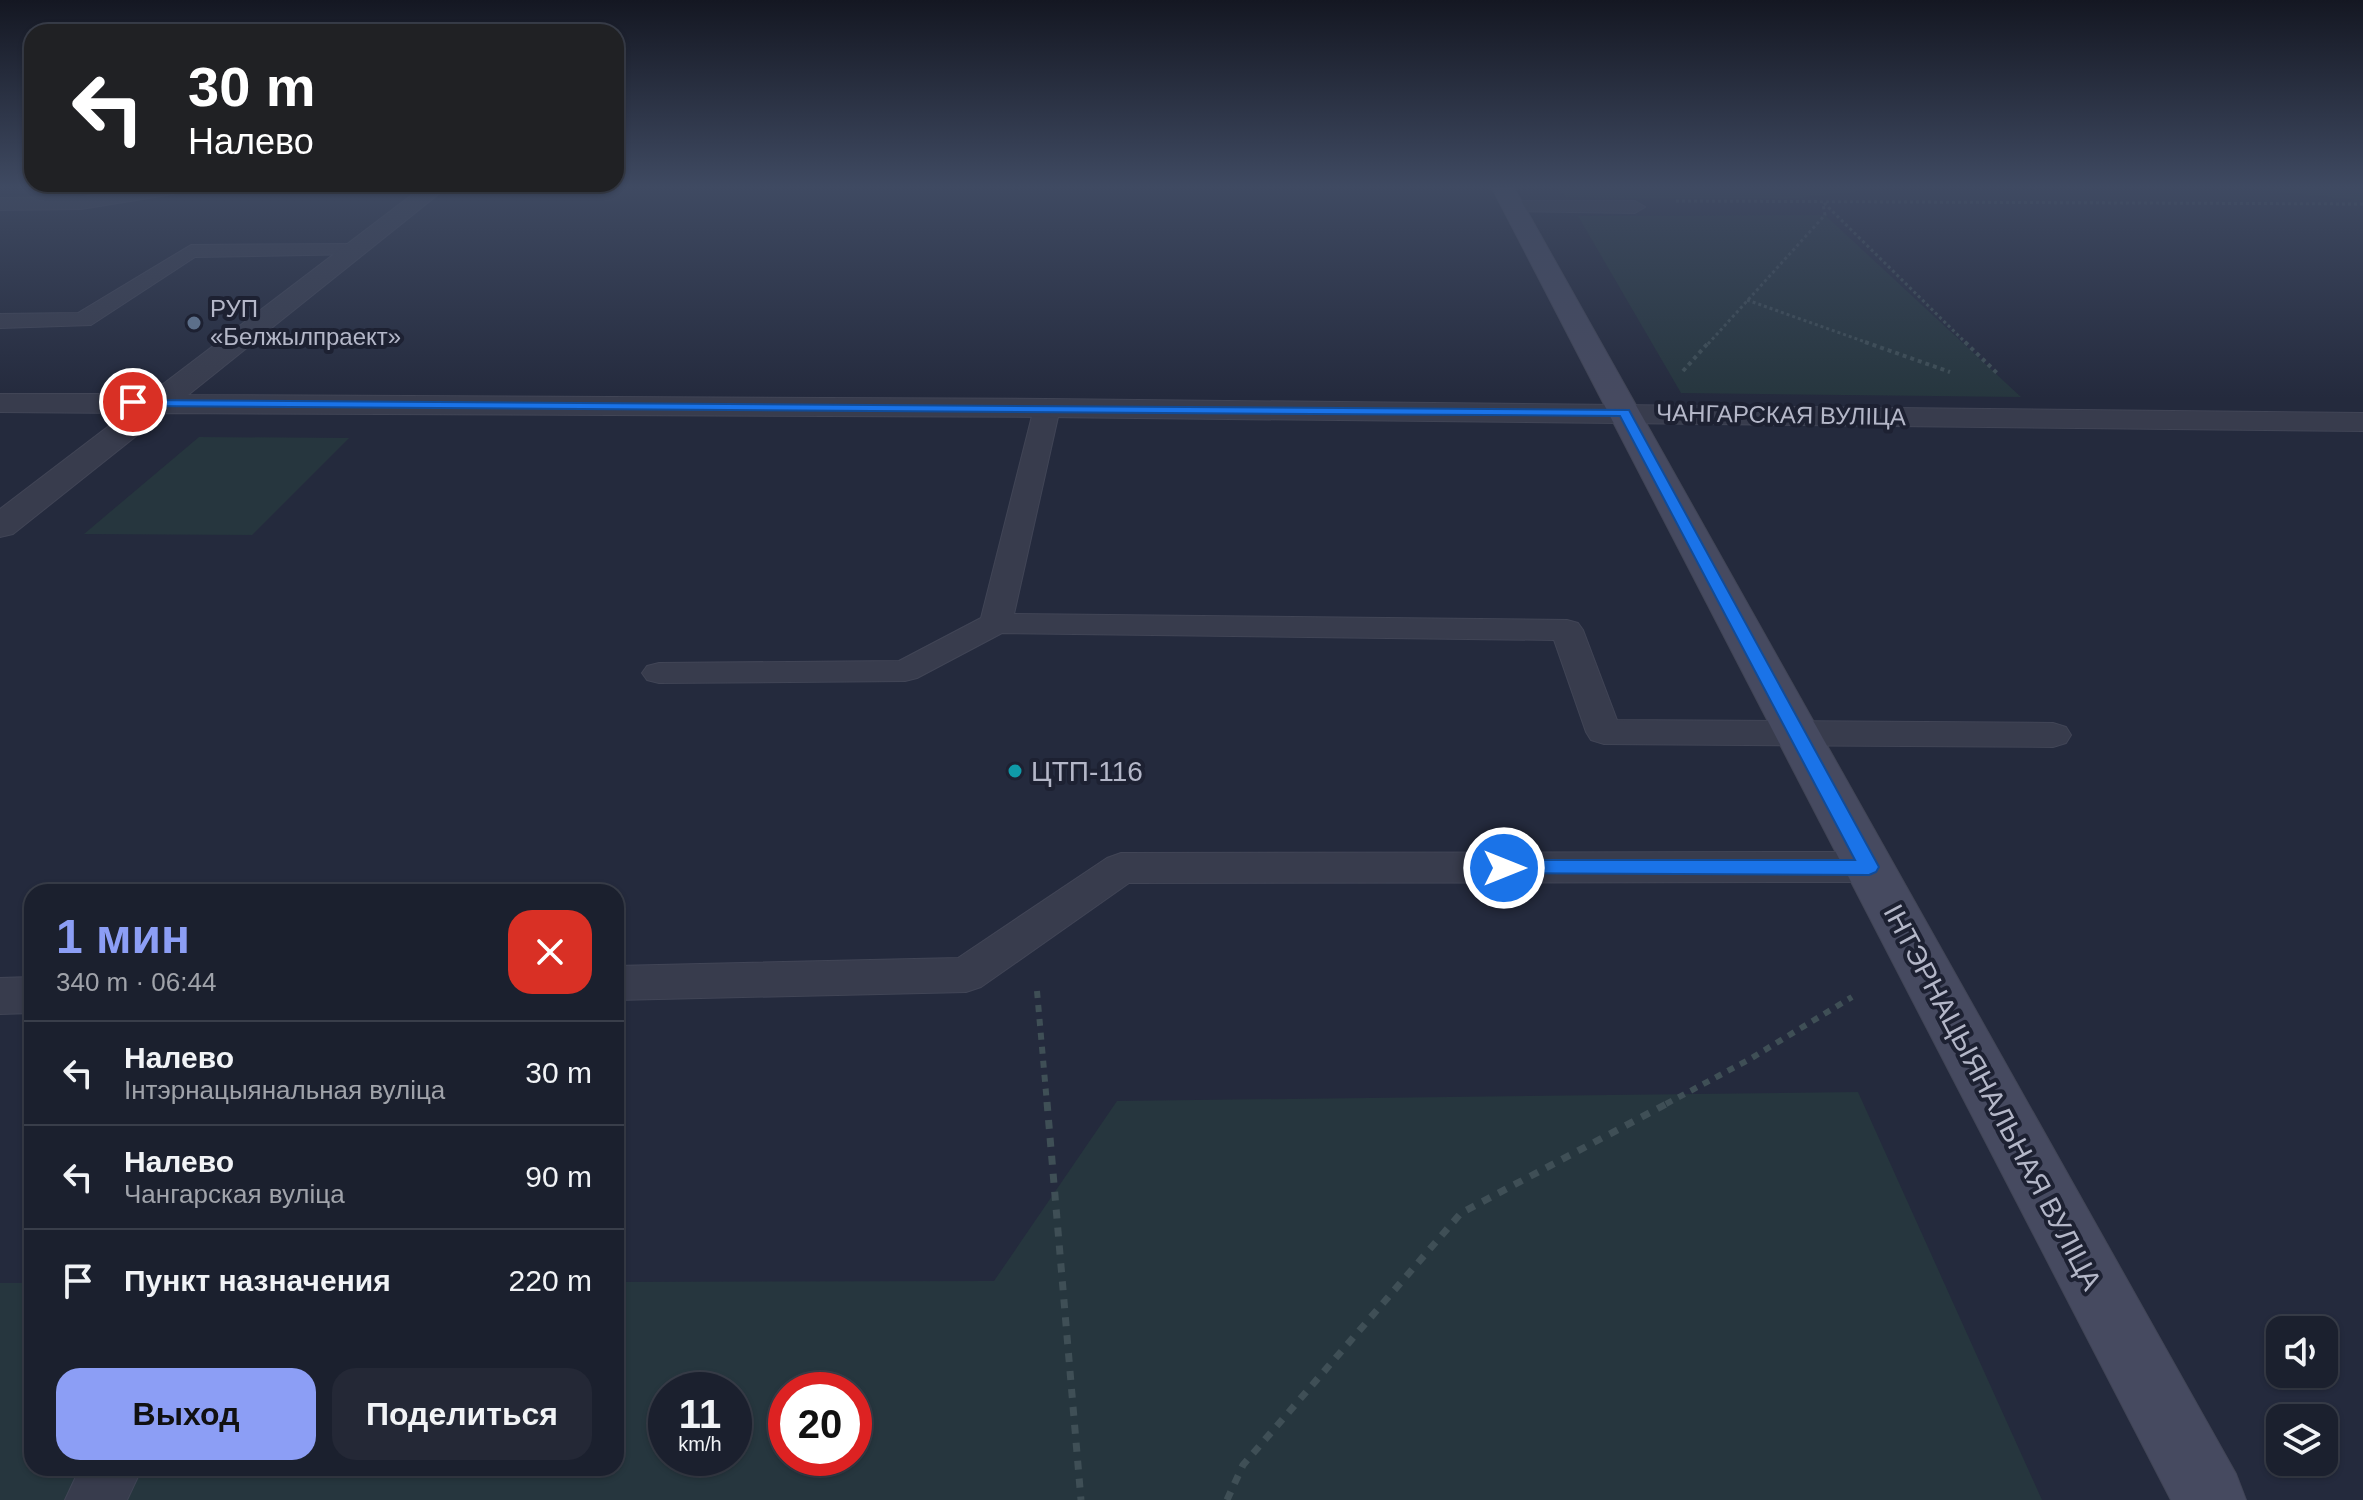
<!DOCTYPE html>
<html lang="ru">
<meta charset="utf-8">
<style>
body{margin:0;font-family:Helvetica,sans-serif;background:#242836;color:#f1f3f6;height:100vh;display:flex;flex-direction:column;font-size:30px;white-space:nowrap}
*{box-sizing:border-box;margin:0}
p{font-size:26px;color:#a0a3aa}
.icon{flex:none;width:44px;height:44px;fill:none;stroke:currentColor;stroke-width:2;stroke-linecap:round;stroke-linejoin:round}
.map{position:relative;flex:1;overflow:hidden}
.side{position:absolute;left:24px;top:884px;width:600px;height:592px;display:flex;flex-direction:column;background:#1b202e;border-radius:24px;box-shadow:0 2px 6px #0004,0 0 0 2px #393e4a}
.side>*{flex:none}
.banner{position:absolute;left:24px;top:24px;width:600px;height:168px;border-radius:24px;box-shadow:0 2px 6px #0004,0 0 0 2px #393e4a;background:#202124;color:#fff;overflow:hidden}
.buttons{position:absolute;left:2266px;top:1316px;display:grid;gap:16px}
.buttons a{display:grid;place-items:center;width:72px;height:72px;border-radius:16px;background:#1b202e;box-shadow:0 2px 6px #0004,0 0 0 2px #393e4a;font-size:40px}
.speed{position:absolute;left:648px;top:1372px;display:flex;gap:16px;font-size:40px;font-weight:700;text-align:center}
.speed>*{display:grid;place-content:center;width:104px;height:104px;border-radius:50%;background:#1b202e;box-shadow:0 2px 6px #0004,0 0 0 2px #393e4a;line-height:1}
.speed small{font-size:20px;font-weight:400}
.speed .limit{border:12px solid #d22;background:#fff;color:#111}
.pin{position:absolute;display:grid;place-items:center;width:68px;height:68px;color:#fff;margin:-34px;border:4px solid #fff;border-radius:50%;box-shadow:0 2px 8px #0007}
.me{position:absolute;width:88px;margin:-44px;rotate:90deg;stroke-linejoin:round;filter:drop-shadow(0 0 6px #0008)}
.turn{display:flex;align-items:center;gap:28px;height:168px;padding:0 32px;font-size:36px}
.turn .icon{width:104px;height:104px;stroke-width:2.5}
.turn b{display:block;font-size:56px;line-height:68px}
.round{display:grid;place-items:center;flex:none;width:84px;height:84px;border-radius:24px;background:#242836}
.head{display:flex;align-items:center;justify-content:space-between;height:136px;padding:0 32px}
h1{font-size:48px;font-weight:600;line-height:60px;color:#8c9ef5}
.button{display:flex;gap:16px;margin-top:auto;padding:16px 32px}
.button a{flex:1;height:92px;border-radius:24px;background:#8c9ef5;color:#111;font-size:32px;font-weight:600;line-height:92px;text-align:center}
.button a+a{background:#242836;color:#f1f3f6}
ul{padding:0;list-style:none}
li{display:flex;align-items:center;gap:24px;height:104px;padding:0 32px;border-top:2px solid #393e4a}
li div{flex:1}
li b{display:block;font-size:30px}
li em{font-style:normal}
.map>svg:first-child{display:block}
</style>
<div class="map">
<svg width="2363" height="1500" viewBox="0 0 2363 1500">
<rect width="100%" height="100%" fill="#242a3d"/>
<g fill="#26363e" fill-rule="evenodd">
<polygon points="1559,188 1884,188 1788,199 1565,197"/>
<polygon points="2248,188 2363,188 2363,200 2357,200"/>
<polygon points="1825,215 2021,397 1681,393 1578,216"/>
<polygon points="199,437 349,438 252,535 84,534"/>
<path d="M1858 1092 2042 1500H0V1283H32V1468H616V1282L994 1281 1117 1101ZM666 1390H734V1458H666ZM786 1390H854V1458H786Z"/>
</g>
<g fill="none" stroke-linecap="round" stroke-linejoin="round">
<g stroke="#414556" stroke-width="2">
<g id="lane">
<polygon points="142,188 182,188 173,194 81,209 0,210 0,198 81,197"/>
<polygon points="1514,201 1635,201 1645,207 1635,213 1507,211 1504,207 1507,203"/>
<polygon points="353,244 363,250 360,254 195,257 91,325 0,328 0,314 78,313 191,245"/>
<polygon points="1047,400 1056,403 1060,408 1014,614 1567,620 1578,623 1583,630 1617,720 2053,723 2066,727 2071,735 2066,743 2053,747 1604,744 1591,740 1586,732 1554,640 1002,633 917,678 905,681 659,683 647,680 642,673 647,666 659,663 899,661 981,618 1034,408 1038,403"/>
<polygon points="1869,852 1883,857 1889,867 1883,877 1869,882 1129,883 981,987 966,992 616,1000 616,966 958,958 1107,858 1121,853"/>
<polygon points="32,977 32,1013 0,1014 0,978"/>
<polygon points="80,1468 142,1468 127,1500 65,1500"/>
</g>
</g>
<g stroke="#414556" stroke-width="2">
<polygon id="street" points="421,188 446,188 188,395 1047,399 2363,413 2363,431 1047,417 165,413 13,534 0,537 0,509 126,413 0,412 0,394 150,394"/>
</g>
<g stroke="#414556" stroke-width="2">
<polygon id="secondary" points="1492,188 1514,188 2236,1474 2246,1500 2171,1500"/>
</g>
<g stroke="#3f4f56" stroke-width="3" stroke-dasharray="3 3" stroke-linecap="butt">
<polyline points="1676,201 2363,204"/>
<polyline points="1824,203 1967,344"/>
<polyline points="1747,300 1871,344"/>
<polyline points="1708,344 1825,215 1823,204"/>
</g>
<g stroke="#3f4f56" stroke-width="4" stroke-dasharray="4 4" stroke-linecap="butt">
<polyline points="1865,342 1950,372"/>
<polyline points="1965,342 1997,373"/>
<polyline points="1683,371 1709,342"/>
</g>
<g stroke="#3f4f56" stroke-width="6" stroke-dasharray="7 7" stroke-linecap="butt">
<polyline points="1037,991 1047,1104"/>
<polyline points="1666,1104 1750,1059 1852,997"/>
</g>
<g stroke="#3f4f56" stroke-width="7" stroke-dasharray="9 9" stroke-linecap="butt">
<polyline points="1047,1102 1081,1500"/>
<polyline points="1227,1500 1243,1465 1461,1213 1670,1102"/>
</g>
<use href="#lane" fill="#383c4d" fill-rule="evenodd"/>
<use href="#street" fill="#383c4d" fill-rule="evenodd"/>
<use href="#secondary" fill="#464a60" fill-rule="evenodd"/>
</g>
<linearGradient id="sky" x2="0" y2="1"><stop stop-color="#141722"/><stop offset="0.47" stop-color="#3f4a62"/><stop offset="1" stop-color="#3f4a62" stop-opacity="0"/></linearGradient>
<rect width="2363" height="398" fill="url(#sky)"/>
<polygon fill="#1a73e8" stroke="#114b97" stroke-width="2" points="128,400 1629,410 1879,867 1876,872 1869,875 1497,873 1494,868 1497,862 1504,860 1855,860 1620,416 133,406 128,405"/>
<circle fill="#5c6f8a" stroke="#1d2132" stroke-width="3" cx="194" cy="323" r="8"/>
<circle fill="#0f9aa8" stroke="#1d2132" stroke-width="3" cx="1015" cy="771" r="8"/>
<g text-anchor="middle" stroke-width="8" stroke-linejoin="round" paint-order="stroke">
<g font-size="24" fill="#b4b7c8" stroke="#1d2132" text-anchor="start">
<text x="210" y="317">РУП<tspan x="210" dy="28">«Белжылпраект»</tspan></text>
</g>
<g font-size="24" fill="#b4b7c8" stroke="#1d2132">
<text transform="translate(1781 415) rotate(1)" y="8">ЧАНГАРСКАЯ ВУЛІЦА</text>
</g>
<g font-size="28" fill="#b4b7c8" stroke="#1d2132" text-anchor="start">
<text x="1031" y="781">ЦТП-116</text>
</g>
<g font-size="28" fill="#b4b7c8" stroke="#1d2132">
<text transform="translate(1993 1097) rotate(62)" y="10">ІНТЭРНАЦЫЯНАЛЬНАЯ ВУЛІЦА</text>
</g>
</g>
</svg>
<div class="buttons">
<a><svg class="icon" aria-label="sound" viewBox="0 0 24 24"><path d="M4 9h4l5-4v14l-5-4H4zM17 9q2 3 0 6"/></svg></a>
<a><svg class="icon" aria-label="layers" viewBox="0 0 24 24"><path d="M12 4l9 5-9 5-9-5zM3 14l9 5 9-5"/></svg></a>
</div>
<div class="speed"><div>11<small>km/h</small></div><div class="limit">20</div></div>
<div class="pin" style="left:133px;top:402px;background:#d93025"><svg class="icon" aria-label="arrive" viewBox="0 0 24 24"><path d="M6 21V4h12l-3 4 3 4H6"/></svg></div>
<svg class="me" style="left:1504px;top:868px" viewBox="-20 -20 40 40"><circle r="17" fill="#1a73e8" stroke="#fff" stroke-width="3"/><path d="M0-11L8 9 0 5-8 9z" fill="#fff"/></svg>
<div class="banner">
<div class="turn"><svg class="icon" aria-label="left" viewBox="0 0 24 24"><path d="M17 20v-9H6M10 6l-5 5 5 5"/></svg><div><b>30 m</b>Налево</div></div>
</div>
<section class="side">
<div class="head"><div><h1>1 мин</h1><p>340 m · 06:44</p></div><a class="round" style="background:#d93025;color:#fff"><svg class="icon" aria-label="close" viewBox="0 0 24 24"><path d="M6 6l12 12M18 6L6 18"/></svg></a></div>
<ul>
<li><svg class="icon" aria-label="left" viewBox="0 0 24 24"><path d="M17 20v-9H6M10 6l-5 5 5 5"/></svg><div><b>Налево</b><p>Інтэрнацыянальная вуліца</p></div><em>30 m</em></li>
<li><svg class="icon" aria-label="left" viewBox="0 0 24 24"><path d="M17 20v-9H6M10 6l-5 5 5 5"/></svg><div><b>Налево</b><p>Чангарская вуліца</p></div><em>90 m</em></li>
<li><svg class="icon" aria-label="arrive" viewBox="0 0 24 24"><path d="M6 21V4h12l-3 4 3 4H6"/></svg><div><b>Пункт назначения</b></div><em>220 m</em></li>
</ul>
<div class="button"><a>Выход</a><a>Поделиться</a></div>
</section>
</div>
